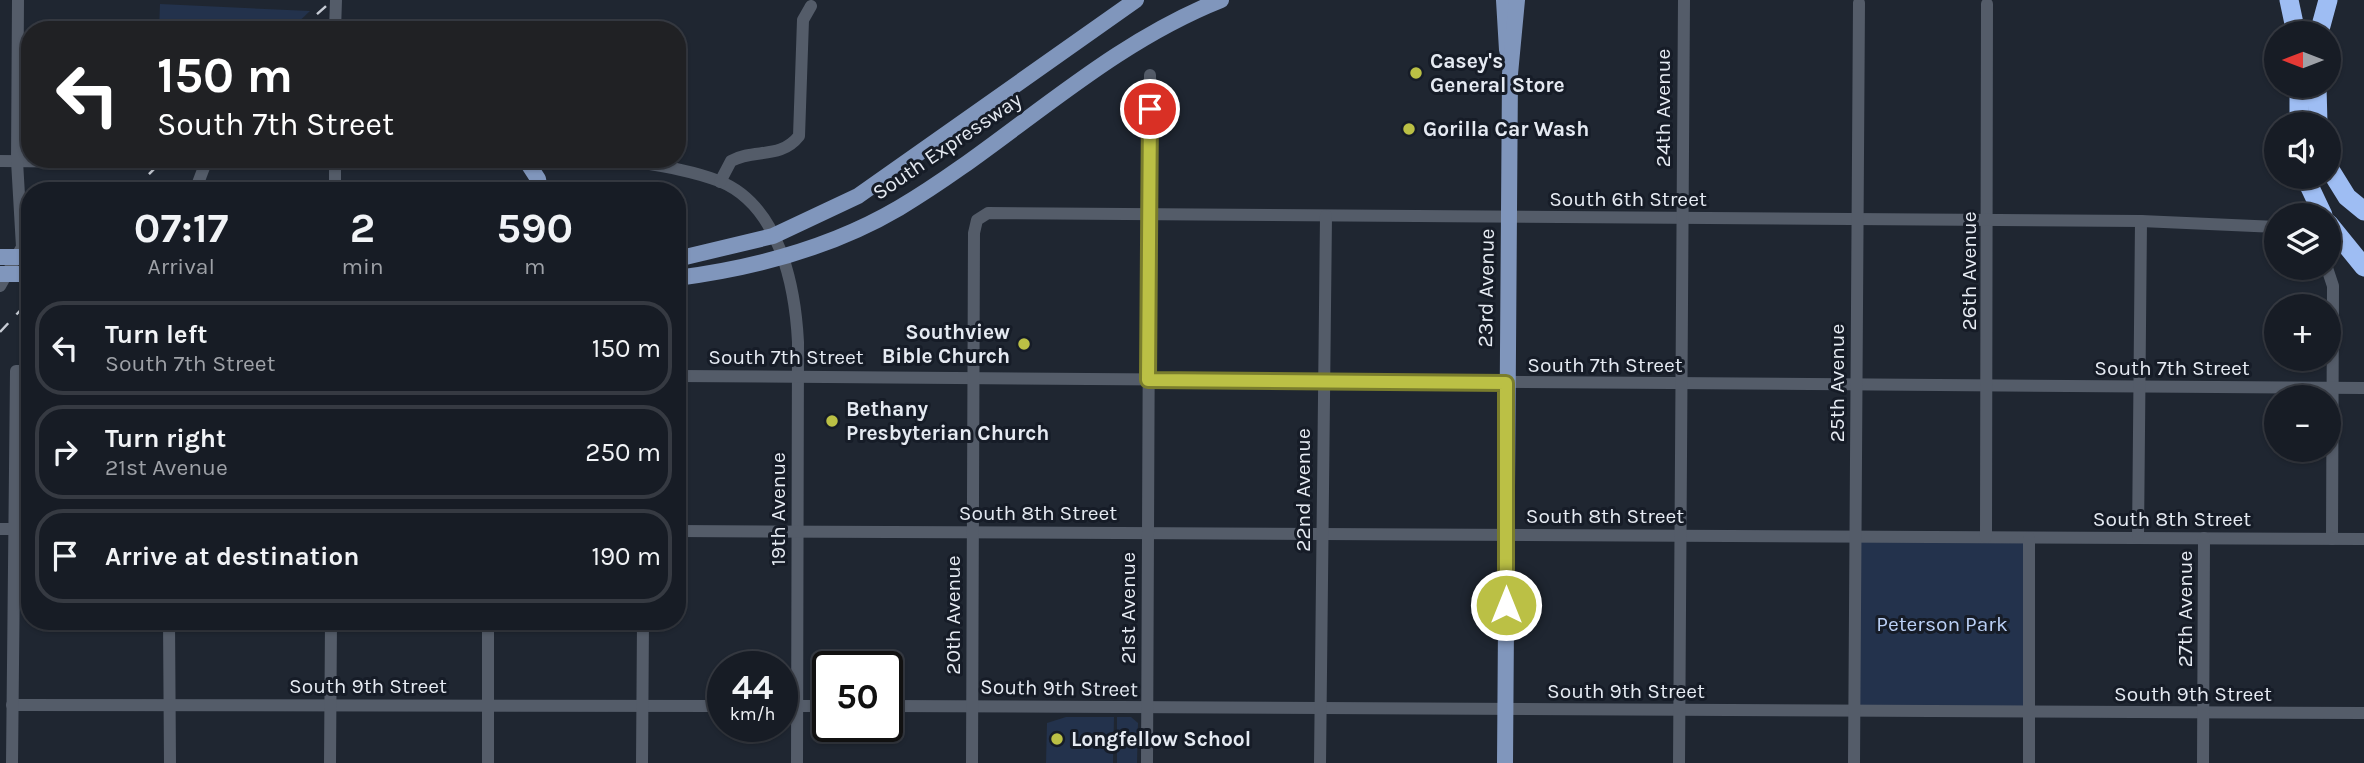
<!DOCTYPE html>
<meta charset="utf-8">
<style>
body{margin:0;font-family:Karla,sans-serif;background:#20252d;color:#f1f3f6;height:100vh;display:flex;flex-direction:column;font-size:26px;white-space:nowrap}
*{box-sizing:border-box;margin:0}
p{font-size:23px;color:#9ea1a7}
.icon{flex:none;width:38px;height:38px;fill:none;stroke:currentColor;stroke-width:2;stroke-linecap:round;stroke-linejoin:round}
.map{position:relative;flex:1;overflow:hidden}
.details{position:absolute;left:21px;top:182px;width:665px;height:448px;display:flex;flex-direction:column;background:#171c25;border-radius:28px;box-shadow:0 2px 5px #0004,0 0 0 2px #363a42}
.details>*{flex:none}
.hud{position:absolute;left:21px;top:21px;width:665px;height:147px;border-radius:28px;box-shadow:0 2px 5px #0004,0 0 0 2px #363a42;background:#202124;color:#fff;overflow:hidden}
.needle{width:46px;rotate:270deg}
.tools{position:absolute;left:2264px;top:21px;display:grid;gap:14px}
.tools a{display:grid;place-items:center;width:77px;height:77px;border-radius:50%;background:#171c25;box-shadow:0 2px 5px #0004,0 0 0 2px #363a42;font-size:35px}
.speed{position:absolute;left:707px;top:651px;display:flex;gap:14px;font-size:35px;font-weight:700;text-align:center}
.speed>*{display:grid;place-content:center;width:91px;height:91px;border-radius:50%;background:#171c25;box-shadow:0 2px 5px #0004,0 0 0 2px #363a42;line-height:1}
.speed small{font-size:18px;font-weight:400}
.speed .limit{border:4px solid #111;border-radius:10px;background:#fff;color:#111}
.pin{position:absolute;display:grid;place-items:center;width:60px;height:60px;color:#fff;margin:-30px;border:4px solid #fff;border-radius:50%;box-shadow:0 2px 7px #0007}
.me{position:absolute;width:77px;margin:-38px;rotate:0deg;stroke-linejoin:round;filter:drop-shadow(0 0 5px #0008)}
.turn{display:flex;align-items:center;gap:24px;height:147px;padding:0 21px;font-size:32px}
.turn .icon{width:91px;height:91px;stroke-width:2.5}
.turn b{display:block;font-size:49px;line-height:60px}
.eta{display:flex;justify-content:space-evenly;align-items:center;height:119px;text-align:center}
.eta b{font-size:42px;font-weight:700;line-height:49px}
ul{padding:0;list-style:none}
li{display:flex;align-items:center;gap:21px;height:94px;margin:0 14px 10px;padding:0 7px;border:4px solid #363a42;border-radius:28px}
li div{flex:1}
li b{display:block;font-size:26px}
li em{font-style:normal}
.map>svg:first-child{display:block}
</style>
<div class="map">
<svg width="2364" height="763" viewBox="0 0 2364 763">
<rect width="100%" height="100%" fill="#1f2631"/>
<g fill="#23324c">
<polygon points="160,4 310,11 290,30 159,30"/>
<polygon points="24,63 30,63 30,154 25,154"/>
<polygon points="1855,537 2029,538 2029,712 1854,711"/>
<polygon points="1066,717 1114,717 1113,763 1046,763 1047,723"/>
<polygon points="1117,717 1131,717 1138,723 1137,763 1117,763"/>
</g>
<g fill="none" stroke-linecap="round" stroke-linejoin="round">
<g stroke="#545c69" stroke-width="12">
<polyline points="335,30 336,0"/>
<path d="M619 159C653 165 688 169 719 181 779 205 795 285 798 342L797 763"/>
<polyline points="0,161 336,164 381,159"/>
<path d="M720 182 731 161C754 148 780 160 799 136L803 20 811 6"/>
<polyline points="195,191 206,162"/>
<polyline points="335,191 335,159"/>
<polyline points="2327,268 2333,286 2332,539"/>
<polyline points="0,286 22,247 17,161 18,0"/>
<polyline points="677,376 2364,388"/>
<polyline points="0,529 30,529"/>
<polyline points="677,531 2364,539"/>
<polyline points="1986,537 1987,4"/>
<polyline points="2138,538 2141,221"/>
<polyline points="169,621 170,763"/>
<polyline points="12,705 723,706"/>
<polyline points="782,706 828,706"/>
<polyline points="887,706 2364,713"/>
<polyline points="12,763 16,371 30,371"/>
<polyline points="330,763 331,621"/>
<polyline points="488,763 488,621"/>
<polyline points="642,763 643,621"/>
<polyline points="972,763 974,233 977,220 988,213 2141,221 2277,227"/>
<polyline points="1147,763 1150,75"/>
<polyline points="1320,763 1326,216"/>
<polyline points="1679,763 1684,0"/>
<polyline points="1854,763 1859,3"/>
<polyline points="2029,763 2029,538"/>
<polyline points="2203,763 2204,538"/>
</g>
<g stroke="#8096bc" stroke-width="16">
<polyline points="1504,0 1507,50"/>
<polyline points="525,159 538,179 540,191"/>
<polyline points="0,257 30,257"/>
<polyline points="677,259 773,236 858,196 1136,0"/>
<polyline points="0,274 30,274"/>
<path d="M677 278C755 268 831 248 899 208 1010 142 1100 48 1221 0"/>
<polyline points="1505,763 1510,74 1517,0"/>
</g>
<g stroke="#9ebdf3" stroke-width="19">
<polyline points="2289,0 2296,33"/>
<polyline points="2319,33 2328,0"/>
<polyline points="2299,86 2299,124"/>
<polyline points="2317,86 2318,124"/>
<polyline points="2329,168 2347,197 2364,211"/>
<polyline points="2305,177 2323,215"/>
<polyline points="2329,224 2364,267"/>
</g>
<g stroke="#c6cbd4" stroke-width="2.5" stroke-dasharray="12 12" stroke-linecap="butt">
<polyline points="200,30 209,23"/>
<polyline points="299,30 333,0"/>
<polyline points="132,191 164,159"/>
<polyline points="0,332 30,300"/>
</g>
</g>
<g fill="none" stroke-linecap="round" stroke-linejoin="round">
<g stroke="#7a7d2d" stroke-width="18">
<polyline id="route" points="1150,109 1148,380 1506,383 1506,605"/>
</g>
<use href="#route" stroke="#bbc045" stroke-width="12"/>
</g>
<g fill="#bbc045" stroke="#161c27" stroke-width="2.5">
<circle cx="1416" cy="73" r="7"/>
<circle cx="1409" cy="129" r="7"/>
<circle cx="1024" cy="344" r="7"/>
<circle cx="832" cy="421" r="7"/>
<circle cx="1057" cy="739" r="7"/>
</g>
<g text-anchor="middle" stroke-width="6" stroke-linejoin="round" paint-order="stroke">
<g font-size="21" font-weight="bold" fill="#e5eaf2" stroke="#161c27" text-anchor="start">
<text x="1430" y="68">Casey's<tspan x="1430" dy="24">General Store</tspan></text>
<text x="1423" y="136">Gorilla Car Wash</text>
<text x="1010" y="339" text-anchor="end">Southview<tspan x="1010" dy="24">Bible Church</tspan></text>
<text x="846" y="416">Bethany<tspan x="846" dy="24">Presbyterian Church</tspan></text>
<text x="1071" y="746">Longfellow School</text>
</g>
<g font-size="21" fill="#e5eaf2" stroke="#161c27">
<text transform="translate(1663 108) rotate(-90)" y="7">24th Avenue</text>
<text transform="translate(947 146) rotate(-34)" y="7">South Expressway</text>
<text x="1628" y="206">South 6th Street</text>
<text transform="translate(1969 271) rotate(-90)" y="7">26th Avenue</text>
<text transform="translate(1486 288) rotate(-89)" y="7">23rd Avenue</text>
<text x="786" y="364">South 7th Street</text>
<text x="1605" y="372">South 7th Street</text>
<text x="2172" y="375">South 7th Street</text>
<text transform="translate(1837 383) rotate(-90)" y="7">25th Avenue</text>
<text transform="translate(1303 490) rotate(-90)" y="7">22nd Avenue</text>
<text transform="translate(778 509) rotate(-90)" y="7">19th Avenue</text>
<text x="1038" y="520">South 8th Street</text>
<text x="1605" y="523">South 8th Street</text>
<text x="2172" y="526">South 8th Street</text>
<text transform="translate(1128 608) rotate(-90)" y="7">21st Avenue</text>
<text transform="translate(2185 609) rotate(-90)" y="7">27th Avenue</text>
<text transform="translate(953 615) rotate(-90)" y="7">20th Avenue</text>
<text x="368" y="693">South 9th Street</text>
<text transform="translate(1059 688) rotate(1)" y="7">South 9th Street</text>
<text x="1626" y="698">South 9th Street</text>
<text x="2193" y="701">South 9th Street</text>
</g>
<g font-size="21" fill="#bbd0f6" stroke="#161c27">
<text x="1942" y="631">Peterson Park</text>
</g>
</g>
</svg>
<div class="tools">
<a><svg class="needle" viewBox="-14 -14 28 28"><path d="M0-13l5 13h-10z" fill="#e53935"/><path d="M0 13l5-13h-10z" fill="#9ea1a7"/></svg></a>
<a><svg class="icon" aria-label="sound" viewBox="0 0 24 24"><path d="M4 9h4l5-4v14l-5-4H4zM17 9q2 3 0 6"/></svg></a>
<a><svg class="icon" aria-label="layers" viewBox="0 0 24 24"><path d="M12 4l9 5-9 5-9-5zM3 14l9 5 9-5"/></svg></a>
<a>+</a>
<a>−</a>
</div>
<div class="speed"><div>44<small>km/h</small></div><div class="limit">50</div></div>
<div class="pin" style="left:1150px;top:109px;background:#d93025"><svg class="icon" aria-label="arrive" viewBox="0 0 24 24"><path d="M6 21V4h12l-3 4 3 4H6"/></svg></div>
<svg class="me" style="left:1506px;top:605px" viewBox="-20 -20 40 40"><circle r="17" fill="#bbc045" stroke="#fff" stroke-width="3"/><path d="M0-11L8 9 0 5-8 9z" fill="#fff"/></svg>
<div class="hud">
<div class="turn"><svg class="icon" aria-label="left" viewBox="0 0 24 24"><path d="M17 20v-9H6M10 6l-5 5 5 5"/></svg><div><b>150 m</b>South 7th Street</div></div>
</div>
<section class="details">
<div class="eta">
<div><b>07:17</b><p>Arrival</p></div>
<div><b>2</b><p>min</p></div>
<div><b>590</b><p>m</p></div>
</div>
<ul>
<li><svg class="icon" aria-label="left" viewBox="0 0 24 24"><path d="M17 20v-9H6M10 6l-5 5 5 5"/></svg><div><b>Turn left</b><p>South 7th Street</p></div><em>150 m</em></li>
<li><svg class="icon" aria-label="right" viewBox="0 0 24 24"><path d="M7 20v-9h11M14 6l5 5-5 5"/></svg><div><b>Turn right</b><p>21st Avenue</p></div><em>250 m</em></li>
<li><svg class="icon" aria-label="arrive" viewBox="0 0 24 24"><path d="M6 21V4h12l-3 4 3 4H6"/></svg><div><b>Arrive at destination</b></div><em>190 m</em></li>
</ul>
</section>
</div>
